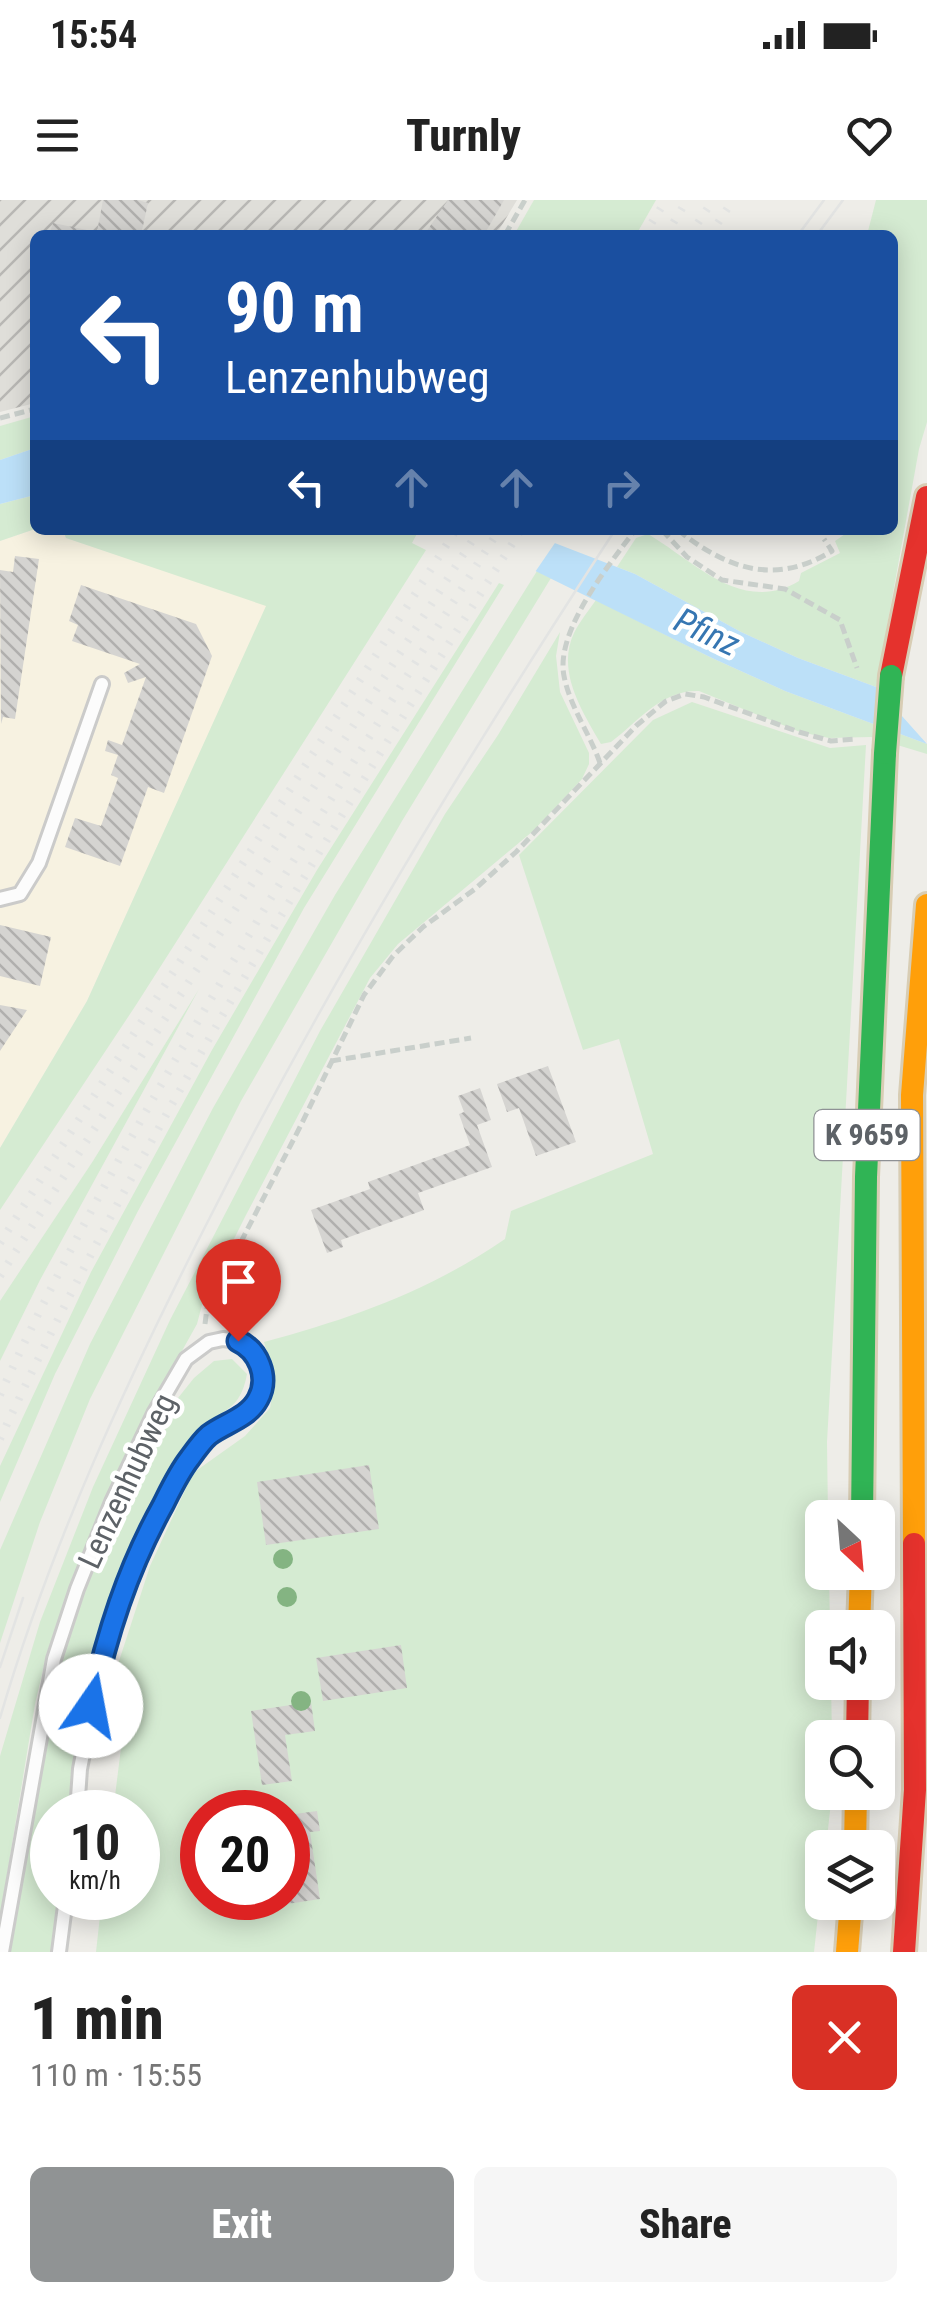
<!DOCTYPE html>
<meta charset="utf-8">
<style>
body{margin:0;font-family:"Roboto Condensed",sans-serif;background:#f6f6f6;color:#222;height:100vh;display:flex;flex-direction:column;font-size:38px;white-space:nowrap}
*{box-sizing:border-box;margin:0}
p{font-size:32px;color:#767676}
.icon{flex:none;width:55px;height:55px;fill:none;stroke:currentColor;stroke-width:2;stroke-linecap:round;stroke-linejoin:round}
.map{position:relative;height:1752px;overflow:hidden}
.panel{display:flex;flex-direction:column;background:#fff;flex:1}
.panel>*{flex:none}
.guide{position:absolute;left:30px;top:30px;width:868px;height:305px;border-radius:15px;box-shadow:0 5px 25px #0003;background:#1a4fa0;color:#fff;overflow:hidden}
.needle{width:65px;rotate:154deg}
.buttons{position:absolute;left:805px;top:1300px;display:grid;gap:20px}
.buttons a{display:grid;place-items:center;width:90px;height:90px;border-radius:15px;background:#fff;box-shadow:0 5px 25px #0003;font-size:50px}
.speed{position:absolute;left:30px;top:1590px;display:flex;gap:20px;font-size:50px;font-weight:700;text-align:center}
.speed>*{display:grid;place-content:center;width:130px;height:130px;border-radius:50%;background:#fff;box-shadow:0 5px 25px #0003;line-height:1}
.speed small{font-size:25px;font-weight:400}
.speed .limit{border:15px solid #d22;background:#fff;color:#111}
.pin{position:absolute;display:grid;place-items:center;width:85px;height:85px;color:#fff;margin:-102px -42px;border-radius:50% 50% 50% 0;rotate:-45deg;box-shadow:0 0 10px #0007}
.pin .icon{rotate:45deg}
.me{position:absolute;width:110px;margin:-55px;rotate:12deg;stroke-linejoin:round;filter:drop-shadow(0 0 8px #0008)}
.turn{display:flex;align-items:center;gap:35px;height:210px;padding:0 30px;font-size:45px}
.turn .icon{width:130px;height:130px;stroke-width:2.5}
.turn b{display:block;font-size:70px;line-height:85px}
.lanes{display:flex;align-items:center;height:95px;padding:0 30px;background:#0003;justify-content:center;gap:50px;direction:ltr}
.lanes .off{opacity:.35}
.round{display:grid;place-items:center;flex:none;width:105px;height:105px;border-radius:15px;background:#f6f6f6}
.overview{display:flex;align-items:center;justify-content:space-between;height:170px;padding:0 30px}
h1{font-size:60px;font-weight:800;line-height:75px}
.button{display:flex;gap:20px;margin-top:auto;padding:20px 30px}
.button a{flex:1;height:115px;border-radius:15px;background:#909394;color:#fff;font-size:40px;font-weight:800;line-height:115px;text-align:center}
.button a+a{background:#f6f6f6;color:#222}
.status{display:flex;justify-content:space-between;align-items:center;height:70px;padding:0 50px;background:#fff;direction:ltr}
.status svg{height:28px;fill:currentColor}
header{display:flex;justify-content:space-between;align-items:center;height:130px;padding:0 30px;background:#fff;font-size:45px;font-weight:800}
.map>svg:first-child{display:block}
</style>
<div class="status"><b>15:54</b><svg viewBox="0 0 49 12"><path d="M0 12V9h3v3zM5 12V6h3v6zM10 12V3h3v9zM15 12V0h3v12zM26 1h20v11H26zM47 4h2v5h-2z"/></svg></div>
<header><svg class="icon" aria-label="menu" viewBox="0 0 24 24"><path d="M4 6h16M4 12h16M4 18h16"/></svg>Turnly<svg class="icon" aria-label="heart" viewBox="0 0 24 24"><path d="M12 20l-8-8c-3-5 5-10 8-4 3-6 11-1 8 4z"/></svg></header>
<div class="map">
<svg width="927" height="1752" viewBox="0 0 927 1752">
<defs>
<pattern id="industrial-furrows" width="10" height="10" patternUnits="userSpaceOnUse" patternTransform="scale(2.5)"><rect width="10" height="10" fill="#dfded9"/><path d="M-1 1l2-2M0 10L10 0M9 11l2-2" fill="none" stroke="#b8b7b4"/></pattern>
<pattern id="building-back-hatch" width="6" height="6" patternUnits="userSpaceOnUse" patternTransform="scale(2.5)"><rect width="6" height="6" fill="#d5d4d1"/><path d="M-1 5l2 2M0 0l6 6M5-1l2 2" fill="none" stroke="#b0afad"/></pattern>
</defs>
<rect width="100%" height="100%" fill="#eeede8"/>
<polygon fill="#f7f2e1" points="35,329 63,330 66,338 267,405 87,801 0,948 0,341"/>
<polygon fill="url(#industrial-furrows)" points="0,0 517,0 496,35 35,35 35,203 0,212"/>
<g fill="#d5ebd2" fill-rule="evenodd">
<polygon points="534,0 656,0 636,35 514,35"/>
<path d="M876 0H927V222L919 249 876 487 798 458 741 432 635 374 617 367 636 338 648 334C695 362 742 415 799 381L801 373 840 353 835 341 851 330H892V35H867Z"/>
<polygon points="35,216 35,248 0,260 0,226"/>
<polygon points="35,295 35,329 0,341 0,304"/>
<polygon points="63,330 419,330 412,343 426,350 136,805 0,1010 0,948 87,801 266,406 66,338"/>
<polygon points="537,371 551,378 402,621 241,901 90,1199 40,1322 0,1443 0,1350 90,1144 213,908 335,695"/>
<polygon points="499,383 504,385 304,708 138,1011 55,1174 0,1302 0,1266 91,1072 212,850 317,670"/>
<path d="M596 400 712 458 785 491 927 544V554L871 537 829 538 800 532 699 491C661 490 639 521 611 542L601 544C582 511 556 471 574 433 580 421 589 410 596 400Z"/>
<polygon points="560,432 556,456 560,492 589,553 589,564 582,579 533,631 398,744 370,778 246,1015 203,1101 197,1124 135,1235 73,1379 47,1453 35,1504 0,1718 0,1556 40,1422 93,1287 170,1120 320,831 445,614 498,535"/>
<path d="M692 502 830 548 866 545 827 1242 828 1317 822 1318V1372L829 1373 830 1427 822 1428V1482L831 1483 832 1537 822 1538V1592L832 1593 826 1647 822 1648V1679L814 1752H96L102 1698H138V1612H113L126 1508 109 1505 119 1461 150 1366 193 1273 245 1236 270 1208 275 1179 264 1142C353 1118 429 1091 505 1039L511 1011 653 954 619 839 583 850 519 655 653 520ZM202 1612H288V1698H202Z"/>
<polygon points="199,789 40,1080 0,1161 0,1101 93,961"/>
<path d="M232 1159 247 1174C240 1212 223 1207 200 1231 188 1243 178 1260 169 1275 105 1376 79 1494 71 1612H52V1698H59L53 1752H10L59 1461 82 1389 117 1304 162 1218 194 1178 214 1161Z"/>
</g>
<g fill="#bce0f8">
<polygon points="35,248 35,295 0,304 0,260"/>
<polygon points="452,330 521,330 635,374 741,432 798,458 876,487 927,544 785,491 712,458"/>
</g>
<polygon fill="#eeede8" points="447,330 534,330 557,340 533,375 450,335"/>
<g fill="url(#building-back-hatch)">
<polygon points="103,0 138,0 148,3 141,35 49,35 53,23 97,32"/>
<polygon points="448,0 504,0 484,35 424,35"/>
<polygon points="15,356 39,359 15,519 3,517 1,524 0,370 13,372"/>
<polygon points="81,385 196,424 212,456 164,593 148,587 120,666 65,647 75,618 101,626 118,578 111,575 118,555 105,551 108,540 122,545 146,477 128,483 124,473 140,464 72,441 78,425 69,421"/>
<polygon points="0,725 51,737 40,786 0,776"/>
<polygon points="0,805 27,810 0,851"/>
<polygon points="548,866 576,942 536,956 519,908 507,912 497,884"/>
<polygon points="480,888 491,920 477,925 492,967 418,993 424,1010 341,1040 343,1047 327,1053 311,1010 370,989 368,982 470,945 459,914 464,912 458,896"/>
<polygon points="369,1265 379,1329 266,1345 257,1282"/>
<polygon points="401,1445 407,1488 323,1501 316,1458"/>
<polygon points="311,1502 315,1531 285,1535 292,1581 262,1585 251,1511"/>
<polygon points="317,1611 320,1631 310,1632 320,1699 261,1708 260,1698 288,1698 288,1615"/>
</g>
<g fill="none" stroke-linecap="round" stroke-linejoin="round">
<g stroke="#cbcbca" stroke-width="18">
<g id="lane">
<polyline points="0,699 20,694 39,663 102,484"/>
<polyline points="2,1752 54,1459 77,1389 112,1302 155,1212 186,1159 209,1142 223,1139 238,1141 248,1146 260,1163 262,1187 258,1199 235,1220 208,1236 186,1262 136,1355 104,1446 80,1569 77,1612"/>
<polyline points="59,1752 66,1698"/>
</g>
</g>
<g stroke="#d8cdb4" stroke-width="28">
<polyline id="fast" points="862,1318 866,977 885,553"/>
</g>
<g stroke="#d8cdb4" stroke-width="28">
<g id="slow">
<polyline points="914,1344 912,895 927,705"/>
<polyline points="859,1428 861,1372"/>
<polyline points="855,1648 856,1592"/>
<polyline points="847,1752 851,1702"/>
</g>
</g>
<g stroke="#d8cdb4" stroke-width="28">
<g id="jam">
<polyline points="891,476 927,297"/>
<polyline points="857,1538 858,1482"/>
<polyline points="904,1752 915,1590 914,1344"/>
</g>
</g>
<g stroke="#c9cfcb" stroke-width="5" stroke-dasharray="10 5" stroke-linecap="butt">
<polyline points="505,35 525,0"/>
<polyline points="0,218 35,209"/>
<polyline points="662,330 687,357 722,380 785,389 840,420 857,468"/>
<path d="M678 330C727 369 775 386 832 351L824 339"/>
<path d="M600 563C590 534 570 507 564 476 555 431 609 365 635 330"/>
<polyline points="331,861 471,838"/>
<polyline points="205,1124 207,1108 301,925 364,795 393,756 423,727 475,689 516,652 637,525 666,501 685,494 704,497 799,532 831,541 857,539"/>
<polyline points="198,1618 202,1627"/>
</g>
<use href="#lane" stroke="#fcfcfc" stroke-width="12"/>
<use href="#fast" stroke="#30b455" stroke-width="22"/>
<use href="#slow" stroke="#ff9f0a" stroke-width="22"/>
<use href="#jam" stroke="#e5322d" stroke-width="22"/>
<g stroke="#e3e4e3" stroke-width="2.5">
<polyline points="798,35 824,0"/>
<polyline points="817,35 843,0"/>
<polyline points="0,1467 23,1398"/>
<path d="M0 1518C50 1347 124 1187 204 1029 326 787 467 557 615 330"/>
</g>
<g stroke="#e3e4e3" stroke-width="8" stroke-dasharray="2.5 12" stroke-linecap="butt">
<polyline points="644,35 666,0"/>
<polyline points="666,35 687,0"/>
<polyline points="690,35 713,0"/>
<polyline points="710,35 733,0"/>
<polyline points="0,1043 456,330"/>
<polyline points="0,1076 479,330"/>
<path d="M0 1195C69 1043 152 898 237 755 322 612 410 470 499 330"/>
<path d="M0 1239C148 921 333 625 521 330"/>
</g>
<g stroke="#d8cdb4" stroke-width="28" stroke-linecap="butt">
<polyline id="fast-bridge" points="885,553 891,476"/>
</g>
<use href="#fast-bridge" stroke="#30b455" stroke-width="22"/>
</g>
<g fill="#84b482">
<circle cx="283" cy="1359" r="10"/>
<circle cx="287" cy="1397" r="10"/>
<circle cx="301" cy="1501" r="10"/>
<circle cx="190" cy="1657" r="10"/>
</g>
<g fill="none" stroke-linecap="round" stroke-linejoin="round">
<g stroke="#114b97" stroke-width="25">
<path id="route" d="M91 1506C107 1434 127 1370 163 1305 171 1289 179 1272 190 1258 195 1251 202 1241 209 1235 225 1223 248 1218 258 1199 270 1177 258 1150 238 1141"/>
</g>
<use href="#route" stroke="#1a73e8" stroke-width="18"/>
</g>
<g text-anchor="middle" stroke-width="9" stroke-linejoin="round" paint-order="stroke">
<rect fill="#fff" stroke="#8e9195" stroke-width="2.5" x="814.5" y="910" width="105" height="50" rx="8"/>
<g font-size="30" font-weight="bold" fill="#5d6267">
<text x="867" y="945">K 9659</text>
</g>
<g font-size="32" fill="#5d6267" stroke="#fff">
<text transform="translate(127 1281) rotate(-65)" y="11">Lenzenhubweg</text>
</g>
<g font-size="35" font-style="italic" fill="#3676b2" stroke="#fff">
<text transform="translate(707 432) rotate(25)" y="12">Pfinz</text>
</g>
</g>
</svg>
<div class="buttons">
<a><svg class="needle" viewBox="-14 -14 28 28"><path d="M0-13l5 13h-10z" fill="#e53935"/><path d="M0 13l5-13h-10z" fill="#767676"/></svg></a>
<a><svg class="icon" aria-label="sound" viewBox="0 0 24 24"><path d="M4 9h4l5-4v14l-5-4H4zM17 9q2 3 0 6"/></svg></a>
<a><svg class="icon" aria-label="search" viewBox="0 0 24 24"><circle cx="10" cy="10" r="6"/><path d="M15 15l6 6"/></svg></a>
<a><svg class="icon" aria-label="layers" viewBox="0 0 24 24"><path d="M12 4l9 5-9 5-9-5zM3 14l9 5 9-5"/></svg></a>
</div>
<div class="speed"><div>10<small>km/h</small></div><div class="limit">20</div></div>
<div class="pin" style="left:238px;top:1141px;background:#d93025"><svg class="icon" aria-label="arrive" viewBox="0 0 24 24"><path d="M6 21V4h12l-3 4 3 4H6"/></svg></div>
<svg class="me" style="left:91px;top:1506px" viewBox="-20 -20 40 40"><circle r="19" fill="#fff"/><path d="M0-13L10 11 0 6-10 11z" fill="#1a73e8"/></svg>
<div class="guide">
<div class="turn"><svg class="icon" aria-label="left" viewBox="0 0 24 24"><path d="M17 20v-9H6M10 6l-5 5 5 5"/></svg><div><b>90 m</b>Lenzenhubweg</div></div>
<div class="lanes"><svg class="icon" aria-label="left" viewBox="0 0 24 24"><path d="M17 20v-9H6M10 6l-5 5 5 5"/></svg><svg class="icon off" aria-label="ahead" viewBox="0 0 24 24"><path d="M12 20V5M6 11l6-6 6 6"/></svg><svg class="icon off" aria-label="ahead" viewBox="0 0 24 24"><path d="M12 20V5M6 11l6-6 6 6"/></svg><svg class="icon off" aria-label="right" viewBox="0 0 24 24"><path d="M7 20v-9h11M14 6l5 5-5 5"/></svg></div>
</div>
</div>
<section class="panel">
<div class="overview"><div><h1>1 min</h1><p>110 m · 15:55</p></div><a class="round" style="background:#d93025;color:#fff"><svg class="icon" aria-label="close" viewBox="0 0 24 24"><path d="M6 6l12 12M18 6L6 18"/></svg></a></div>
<div class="button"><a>Exit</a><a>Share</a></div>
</section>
